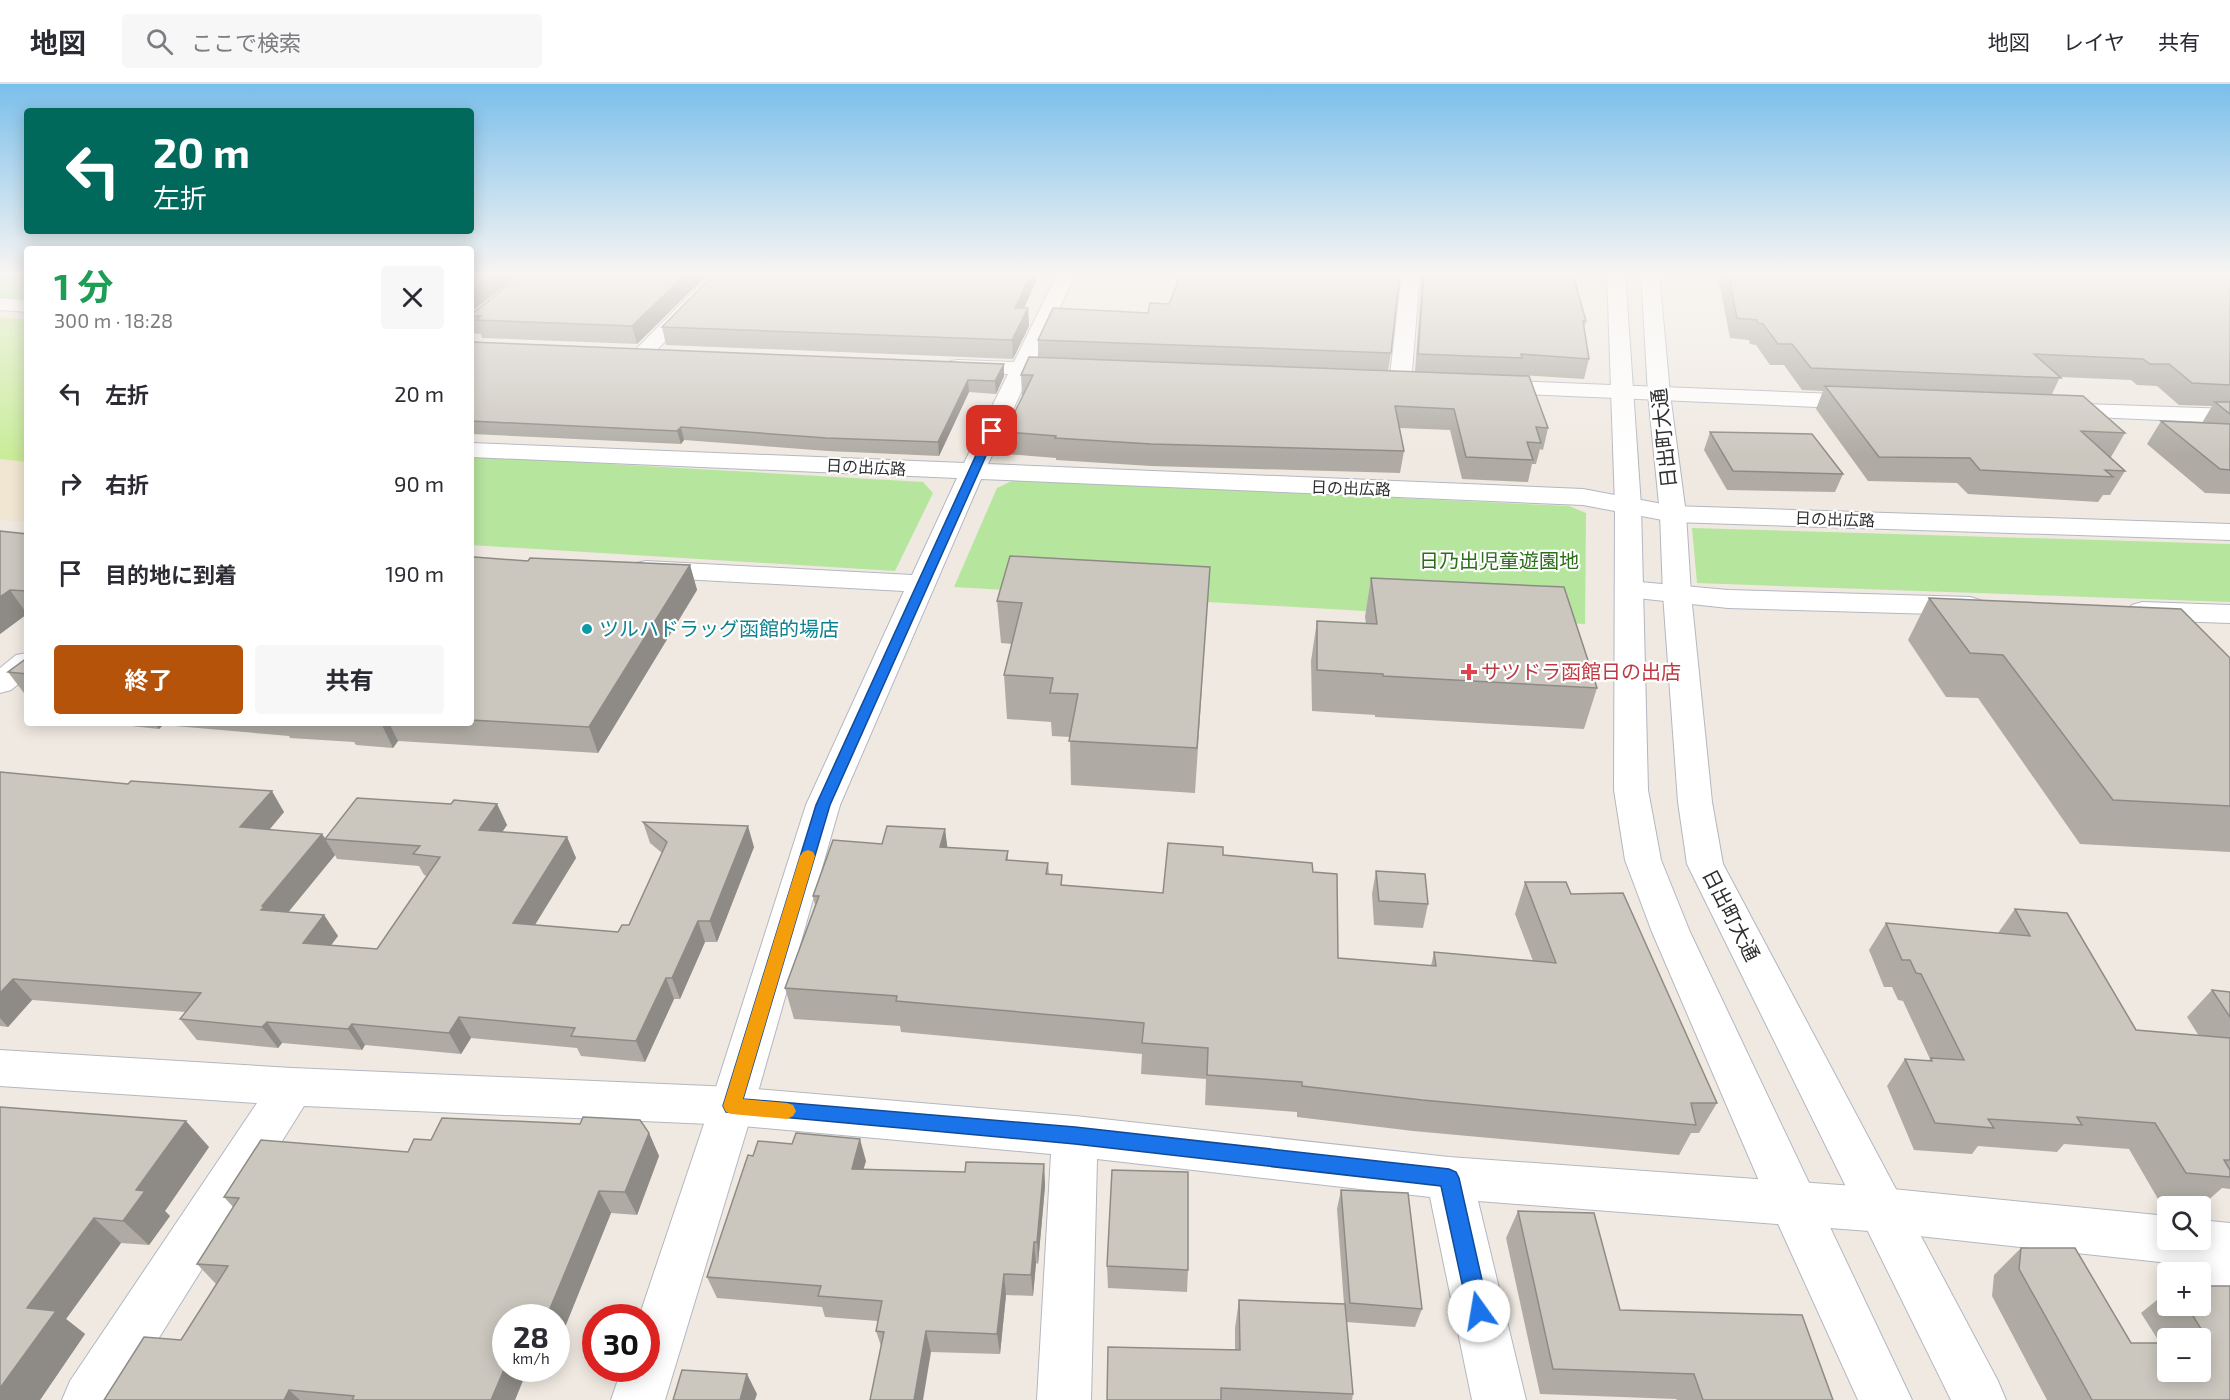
<!DOCTYPE html>
<html lang="ja">
<meta charset="utf-8">
<style>
body{margin:0;font-family:"Exo 2","Noto Sans JP",sans-serif;background:#f7f7f7;color:#2b2b33;height:100vh;display:flex;flex-direction:column;font-size:22px;white-space:nowrap}
*{box-sizing:border-box;margin:0}
p{font-size:20px;color:#7c7c81}
.icon{flex:none;width:33px;height:33px;fill:none;stroke:currentColor;stroke-width:2;stroke-linecap:round;stroke-linejoin:round}
.map{position:relative;flex:1;overflow:hidden}
.side{position:absolute;left:24px;top:162px;width:450px;height:480px;display:flex;flex-direction:column;background:#fff;border-radius:6px;box-shadow:0 3px 15px #0003}
.side>*{flex:none}
.guide{position:absolute;left:24px;top:24px;width:450px;height:126px;border-radius:6px;box-shadow:0 3px 15px #0003;background:#00695c;color:#fff;overflow:hidden}
.buttons{position:absolute;left:2157px;top:1112px;display:grid;gap:12px}
.buttons a{display:grid;place-items:center;width:54px;height:54px;border-radius:6px;background:#fff;box-shadow:0 3px 15px #0003;font-size:30px}
.speed{position:absolute;left:492px;top:1220px;display:flex;gap:12px;font-size:30px;font-weight:700;text-align:center}
.speed>*{display:grid;place-content:center;width:78px;height:78px;border-radius:50%;background:#fff;box-shadow:0 3px 15px #0003;line-height:1}
.speed small{font-size:15px;font-weight:400}
.speed .limit{border:9px solid #d22;background:#fff;color:#111}
.pin{position:absolute;display:grid;place-items:center;width:51px;height:51px;color:#fff;margin:-26px;border-radius:12px;box-shadow:0 3px 9px #0006}
.me{position:absolute;width:66px;margin:-33px;rotate:347deg;stroke-linejoin:round;filter:drop-shadow(0 0 4px #0008)}
.turn{display:flex;align-items:center;gap:21px;height:126px;padding:0 30px;font-size:27px}
.turn .icon{width:78px;height:78px;stroke-width:2.5}
.turn b{display:block;font-size:42px;line-height:51px}
.round{display:grid;place-items:center;flex:none;width:63px;height:63px;border-radius:6px;background:#f7f7f7}
.summary{display:flex;align-items:center;justify-content:space-between;height:102px;padding:0 30px}
h1{font-size:36px;font-weight:700;line-height:45px;color:#1e9e55}
.action{display:flex;gap:12px;margin-top:auto;padding:12px 30px}
.action a{flex:1;height:69px;border-radius:6px;background:#b45309;color:#fff;font-size:24px;font-weight:700;line-height:69px;text-align:center}
.action a+a{background:#f7f7f7;color:#2b2b33}
ul{padding:0;list-style:none}
li{display:flex;align-items:center;gap:18px;height:90px;padding:0 30px}
li div{flex:1}
li b{display:block;font-size:22px}
li em{font-style:normal}
header{display:flex;align-items:center;gap:36px;box-sizing:border-box;height:84px;padding:0 30px;background:#fff;border-bottom:2px solid #e1e1e2}
header strong{font-size:28px}
nav{display:flex;gap:33px;margin-inline-start:auto;font-size:21px}
.search{width:420px;height:54px;background:#f7f7f7;display:flex;align-items:center;gap:15px;box-sizing:border-box;padding:0 21px;border-radius:6px;color:#7c7c81;font-size:22px}
.map>svg:first-child{display:block}
</style>
<header>
<strong>地図</strong>
<div class="search"><svg class="icon" aria-label="search" viewBox="0 0 24 24"><circle cx="10" cy="10" r="6"/><path d="M15 15l6 6"/></svg>ここで検索</div>
<nav><a>地図</a><a>レイヤ</a><a>共有</a></nav>
</header>
<div class="map">
<svg width="2230" height="1316" viewBox="0 0 2230 1316">
<rect width="100%" height="100%" fill="#efe9e1"/>
<polygon fill="#f0e6d1" points="0,232 27,234 27,438 0,436"/>
<g fill="#b6e59e">
<polygon points="0,188 27,188 27,215 0,213"/>
<polygon points="471,372 923,398 933,409 895,487 471,461"/>
<polygon points="1014,396 1569,422 1586,429 1585,540 954,503 997,404"/>
<polygon points="1692,444 2230,460 2230,518 1697,499"/>
</g>
<polygon fill="#c9ec9a" points="0,233 27,236 27,378 0,375"/>
<g fill="none" stroke-linecap="round" stroke-linejoin="round">
<g stroke="#b4b7c1" stroke-width="2">
<g id="street">
<polygon points="713,188 733,188 649,274 642,276 635,274 631,270"/>
<polygon points="1058,188 1076,188 1035,278 1076,281 1079,286 1076,291 1068,292 1029,291 988,380 1583,405 1673,422 2230,440 2230,456 1673,438 1583,421 981,395 840,721 835,730 823,733 811,730 806,721 904,507 646,493 636,491 632,485 636,479 646,477 912,491 957,394 471,373 471,359 964,379 1008,290 958,288 950,287 947,282 950,277 958,276 1014,278"/>
<polygon points="1402,188 1420,188 1411,300 1408,305 1400,307 1392,305 1389,300"/>
<polygon points="0,214 27,216 27,228 0,226"/>
<polygon points="1488,296 1862,311 1870,313 1873,318 1870,323 1862,325 1480,308 1477,303 1480,298"/>
<polygon points="2055,319 2230,325 2230,339 2047,331 2044,326 2047,321"/>
<polygon points="1629,497 1728,506 1970,513 1980,516 1984,522 1980,528 1970,531 1728,524 1619,512 1615,506 1619,500"/>
<polygon points="2142,518 2230,521 2230,539 2142,536 2132,533 2127,527 2132,521"/>
<path d="M0 966 292 984 732 1003 1075 1032 1449 1073 1882 1104 2168 1132V1155H2200V1136L2230 1139V1223C2213 1216 2200 1208 2200 1188H2193L2188 1181 1882 1148 1478 1117 1526 1316H1472L1430 1113 1097 1075 1091 1316H1037L1051 1070 732 1041 304 1022 120 1316H62L70 1297 257 1019 0 1002Z"/>
</g>
</g>
<g stroke="#b4b7c1" stroke-width="2">
<g id="secondary">
<polygon points="1607,188 1625,188 1641,422 1648,706 1661,776 1690,848 1912,1316 1858,1316 1769,1120 1652,848 1625,776 1614,706 1615,422"/>
<polygon points="1641,188 1659,188 1670,310 1686,430 1691,510 1712,718 1723,780 1998,1297 2006,1316 1951,1316 1687,780 1678,718 1663,510 1660,430 1648,310"/>
<polygon points="27,569 27,593 11,606 0,609 0,584 16,571"/>
<polygon points="823,709 835,712 840,721 754,1022 665,1316 611,1316 622,1284 646,1284 646,1233 639,1233 710,1022 806,721 811,712"/>
</g>
</g>
<use href="#street" fill="#fff" fill-rule="evenodd"/>
<use href="#secondary" fill="#fff" fill-rule="evenodd"/>
</g>
<g fill="#afaba4" fill-rule="evenodd">
<polygon points="525,188 710,188 637,260 482,254 481,250 472,249 471,230 473,229"/>
<polygon points="716,188 1040,188 1024,224 1028,224 1029,242 1013,275 666,261 662,243"/>
<polygon points="1422,188 1572,188 1586,237 1584,244 1589,275 1584,295 1518,291 1518,292 1548,344 1543,366 1540,365 1536,380 1532,380 1528,398 1462,395 1450,346 1399,344 1404,367 1400,389 1151,382 1056,376 1056,374 1006,370 1005,348 1023,311 1022,311 1021,291 1038,273 1038,256 1391,269 1388,287 1415,288"/>
<polygon points="1717,188 2230,188 2230,410 2205,409 2147,360 2161,337 2202,339 2212,322 2179,321 2157,302 2137,301 2131,296 2060,293 2052,310 2125,349 2111,373 2110,373 2125,387 2110,411 2103,411 2098,418 1968,410 1957,399 1868,397 1816,325 1823,307 1802,306 1784,281 1770,281 1756,261 1750,260 1749,256 1730,254"/>
<polygon points="471,258 1004,280 1004,292 996,310 969,308 939,372 828,367 684,356 681,360 471,350"/>
<polygon points="1710,348 1843,390 1835,408 1727,406 1704,366"/>
<polygon points="0,447 27,450 27,530 0,550"/>
<polygon points="471,476 528,477 690,481 697,506 598,669 398,657 393,664 356,661 354,658 290,654 289,652 163,641 159,645 113,640 112,639 471,639"/>
<polygon points="1371,494 1597,604 1584,645 1375,633 1375,631 1312,627 1311,577 1317,537 1366,540 1365,533"/>
<polygon points="1929,514 2230,574 2230,768 2080,760 1978,614 1946,613 1908,556"/>
<polygon points="997,517 1207,524 1195,709 1071,701 1070,653 1052,652 1051,638 1007,635 1004,591 1012,560 1001,559"/>
<polygon points="27,574 27,613 8,588"/>
<path d="M0 688 284 728 269 746 322 750 325 754 451 720H497L507 741 502 748 567 753 576 774 535 841 618 848 629 841 662 769 650 759 643 738 754 763 717 858H705L680 915H674L645 978 581 972 577 964 471 954 461 970 365 961 362 966 282 959 278 964 197 956 180 935 186 928 32 916 8 943 0 942ZM335 771 337 775 419 782 424 791 427 792 377 865 331 861 338 852 324 831 288 828Z"/>
<polygon points="945,745 947,764 1008,767 1008,776 1048,779 1049,790 1063,801 1163,809 1223,771 1313,788 1338,874 1431,882 1434,868 1533,877 1515,830 1525,798 1571,810 1717,1019 1699,1049 1691,1049 1679,1071 1413,1047 1297,1033 1297,1028 1205,1021 1206,995 1141,990 1142,970 901,948 900,942 794,935 785,904 815,821 813,812 882,760"/>
<polygon points="1376,787 1428,820 1423,844 1374,841 1372,810"/>
<polygon points="2015,825 2136,946 2199,952 2187,933 2212,906 2230,908 2230,1105 2222,1104 2205,1119 2158,1115 2129,1065 2064,1060 2057,1068 1978,1062 1972,1070 1914,1066 1887,1002 1905,975 1928,977 1930,975 1903,917 1898,916 1892,903 1884,903 1869,866 1886,839 1998,849"/>
<polygon points="0,1023 209,1063 165,1127 170,1132 149,1161 121,1159 66,1235 85,1250 40,1316"/>
<polygon points="649,1049 659,1072 637,1131 611,1129 563,1248 556,1248 556,1233 506,1233 506,1284 528,1284 515,1316 104,1316 181,1256 216,1200 197,1180 233,1123 224,1113 408,1068 431,1056"/>
<polygon points="866,1077 863,1085 965,1088 1044,1080 1045,1102 1038,1180 1036,1179 1033,1212 1006,1211 1000,1270 931,1268 881,1262 876,1247 878,1237 825,1233 822,1223 717,1214 707,1193"/>
<polygon points="1341,1106 1422,1225 1415,1243 1346,1238 1353,1310 1352,1316 1107,1316 1235,1266 1235,1244 1239,1216 1344,1220 1337,1125"/>
<polygon points="1518,1127 1620,1226 1833,1316 1677,1316 1676,1315 1540,1310 1506,1154"/>
<path d="M2021 1164 2131 1259H2160L2141 1229 2168 1207V1221H2200L2230 1316H2047L1992 1212 1994 1191ZM2168 1254H2200V1287H2168Z"/>
<polygon points="1107,1182 1188,1186 1187,1208 1108,1204"/>
</g>
<g fill="#8e8b86">
<polygon points="495,188 523,188 471,228 471,206"/>
<polygon points="688,188 710,188 637,260 632,242"/>
<polygon points="1032,188 1040,188 1016,242 1015,224"/>
<polygon points="1028,224 1029,242 1013,275 1012,256"/>
<polygon points="1004,280 1004,292 996,310 995,297"/>
<polygon points="968,296 969,308 939,372 938,358"/>
<polygon points="681,343 684,356 681,360 677,347"/>
<polygon points="690,481 697,506 598,669 589,643"/>
<polygon points="10,506 27,530 0,550 0,513"/>
<polygon points="155,639 161,639 163,641 159,645"/>
<polygon points="381,639 389,639 398,657 393,664"/>
<polygon points="272,707 284,728 254,764 240,743"/>
<polygon points="497,720 507,741 489,767 479,746"/>
<polygon points="748,742 754,763 717,858 710,837"/>
<polygon points="945,745 949,776 940,763"/>
<polygon points="322,750 335,771 277,842 261,826 262,822"/>
<polygon points="567,753 576,774 523,860 513,839"/>
<polygon points="324,831 338,852 317,880 303,859"/>
<polygon points="698,837 705,858 680,915 672,894"/>
<polygon points="666,894 674,915 645,978 636,957"/>
<polygon points="13,895 32,916 8,943 0,934 0,909"/>
<polygon points="459,933 471,954 461,970 449,949"/>
<polygon points="267,938 282,959 278,964 262,943"/>
<polygon points="352,940 365,961 362,966 348,945"/>
<polygon points="186,1037 209,1063 165,1127 170,1132 149,1161 123,1137 136,1106"/>
<polygon points="649,1049 659,1072 637,1131 625,1108"/>
<polygon points="860,1055 866,1077 857,1107 852,1085"/>
<polygon points="1044,1080 1045,1102 1038,1180 1037,1158"/>
<polygon points="599,1107 611,1129 563,1248 556,1238 556,1233 553,1233 549,1227"/>
<polygon points="94,1134 121,1159 66,1235 85,1250 40,1316 0,1316 0,1304 27,1224"/>
<polygon points="1034,1158 1036,1179 1033,1212 1031,1191"/>
<polygon points="1004,1190 1006,1211 1000,1270 997,1250"/>
<polygon points="529,1225 534,1233 526,1233"/>
<polygon points="926,1247 931,1268 923,1316 914,1316"/>
<polygon points="506,1281 506,1284 528,1284 515,1316 491,1316"/>
<polygon points="747,1290 757,1310 755,1316 740,1316"/>
<polygon points="289,1306 300,1316 284,1316"/>
</g>
<g fill="#cbc7bf" stroke="#8e8b86" stroke-width="1.5">
<polygon points="471,188 495,188 471,206"/>
<polygon points="525,188 688,188 632,242 476,236 481,232 471,232 471,230 473,229"/>
<polygon points="716,188 1032,188 1015,224 1028,224 1012,256 662,243"/>
<polygon points="1182,188 1400,188 1391,269 1038,256 1053,224 1148,229 1150,219 1169,220"/>
<polygon points="1424,188 1572,188 1586,237 1583,237 1589,275 1521,270 1522,274 1418,270"/>
<polygon points="1728,188 2230,188 2230,301 2192,299 2169,280 2150,280 2143,275 2034,270 2061,294 1811,284 1792,260 1778,260 1763,240 1758,239 1757,236 1737,234"/>
<polygon points="471,258 1004,280 995,297 968,296 938,358 826,354 681,343 677,347 471,337"/>
<polygon points="1029,273 1529,292 1548,344 1536,343 1541,359 1527,358 1533,376 1466,373 1454,325 1395,322 1404,367 1151,360 1055,354 1056,352 1005,348 1033,291 1021,291"/>
<polygon points="1825,302 2083,312 2125,349 2081,347 2125,387 2105,386 2113,393 1980,386 1970,374 1879,373"/>
<polygon points="2215,318 2230,318 2230,330"/>
<polygon points="2161,337 2230,340 2230,386 2220,385"/>
<polygon points="1710,348 1812,350 1843,390 1733,387"/>
<polygon points="0,447 27,450 27,507 10,506 0,513"/>
<polygon points="1010,472 1210,483 1197,664 1069,657 1078,610 1050,609 1053,594 1004,591 1022,519 997,517"/>
<polygon points="474,473 528,477 530,474 690,481 589,643 471,636 471,476"/>
<polygon points="1371,494 1564,503 1597,604 1383,592 1383,590 1317,586 1317,537 1377,540"/>
<polygon points="1929,514 2181,525 2230,574 2230,722 2113,716 2003,571 1970,569"/>
<polygon points="27,574 27,590 8,588"/>
<polygon points="0,688 128,700 131,697 272,707 240,743 322,750 262,822 264,823 261,826 324,831 303,859 377,865 440,773 413,770 420,762 325,755 357,714 451,720 454,716 497,720 479,746 567,753 513,839 618,848 622,841 629,841 667,758 643,738 748,742 710,837 698,837 672,894 666,894 636,957 571,952 575,944 459,933 449,949 352,940 348,945 267,938 262,943 180,935 201,909 13,895 0,909"/>
<polygon points="887,742 945,745 940,763 1008,767 1006,776 1048,779 1046,790 1062,791 1061,801 1163,809 1168,759 1223,763 1223,771 1312,779 1313,788 1337,790 1338,874 1436,882 1434,868 1556,879 1525,798 1566,798 1571,810 1623,809 1717,1019 1691,1019 1696,1041 1422,1016 1302,1002 1302,998 1207,991 1208,964 1142,959 1144,939 896,917 897,912 785,904 819,812 813,812 833,756 882,760"/>
<polygon points="1376,787 1425,790 1428,820 1379,817"/>
<polygon points="2015,825 2067,829 2136,946 2230,954 2230,1076 2224,1076 2230,1086 2230,1093 2186,1089 2155,1039 2077,1033 2082,1041 1988,1035 1994,1044 1935,1039 1905,975 1932,977 1931,974 1964,976 1921,890 1916,889 1910,876 1902,876 1886,839 2030,852"/>
<polygon points="2212,906 2230,908 2230,933"/>
<polygon points="0,1023 186,1037 136,1106 145,1107 123,1137 94,1134 27,1224 56,1227 0,1304"/>
<polygon points="583,1033 640,1036 649,1049 625,1108 599,1107 549,1227 529,1225 526,1233 506,1233 506,1281 491,1316 352,1316 354,1312 289,1306 284,1316 104,1316 144,1253 181,1256 228,1182 197,1180 239,1114 224,1113 261,1056 408,1068 414,1055 431,1056 442,1034 580,1040"/>
<polygon points="796,1049 860,1055 852,1085 965,1088 966,1078 1044,1080 1037,1158 1034,1158 1031,1191 1004,1190 997,1250 926,1247 914,1316 870,1316 884,1248 876,1247 882,1217 818,1212 821,1202 707,1193 748,1071 753,1072 758,1057 792,1060"/>
<polygon points="1112,1086 1188,1088 1188,1186 1107,1182"/>
<polygon points="1341,1106 1408,1109 1422,1225 1350,1219"/>
<polygon points="1518,1127 1594,1129 1620,1226 1802,1231 1833,1316 1703,1316 1694,1290 1553,1285"/>
<polygon points="2021,1164 2075,1164 2131,1259 2168,1259 2168,1287 2200,1287 2200,1259 2210,1259 2186,1221 2200,1221 2200,1202 2230,1202 2230,1316 2092,1316 2019,1185"/>
<polygon points="1239,1216 1345,1220 1353,1310 1221,1304 1221,1316 1107,1316 1108,1263 1240,1266"/>
<polygon points="682,1286 747,1290 740,1316 673,1316"/>
</g>
<linearGradient id="sky" x2="0" y2="1"><stop stop-color="#7abfeb"/><stop offset="0.51" stop-color="#f8f5f2"/><stop offset="1" stop-color="#f8f5f2" stop-opacity="0"/></linearGradient>
<rect width="2230" height="372" fill="url(#sky)"/>
<polygon fill="#1a73e8" stroke="#114b97" stroke-width="1.5" points="992,344 997,347 830,721 743,1015 1075,1043 1449,1085 1456,1088 1459,1094 1489,1227 1486,1235 1479,1238 1471,1235 1468,1227 1441,1102 1075,1060 726,1028 723,1022 816,721 987,347"/>
<polygon fill="#f59e0b" points="808,766 813,768 815,772 743,1015 787,1019 793,1021 796,1027 793,1032 787,1035 732,1030 726,1028 723,1022 800,772 803,768"/>
<circle fill="#0f9aa8" stroke="#fff" stroke-width="2" cx="587" cy="545" r="6"/>
<path fill="#e0444e" stroke="#fff" stroke-width="2" d="M1466 579h6v6h6v6h-6v6h-6v-6h-6v-6h6z"/>
<g text-anchor="middle" stroke-width="4.5" stroke-linejoin="round" paint-order="stroke">
<g font-size="16" fill="#2e2e2e" stroke="#fff">
<text transform="translate(866 383) rotate(3)" y="6">日の出広路</text>
<text transform="translate(1351 404) rotate(2)" y="6">日の出広路</text>
<text transform="translate(1835 435) rotate(2)" y="6">日の出広路</text>
</g>
<g font-size="20" fill="#2e2e2e" stroke="#fff">
<text transform="translate(1664 354) rotate(-96)" y="7">日出町大通</text>
<text transform="translate(1731 831) rotate(63)" y="7">日出町大通</text>
</g>
<g font-size="20" fill="#2c6e1b" stroke="#fff">
<text x="1499" y="484">日乃出児童遊園地</text>
</g>
<g font-size="20" fill="#0d838f" stroke="#fff" text-anchor="start">
<text x="599" y="552">ツルハドラッグ函館的場店</text>
</g>
<g font-size="20" fill="#be3a42" stroke="#fff" text-anchor="start">
<text x="1481" y="595">サツドラ函館日の出店</text>
</g>
</g>
</svg>
<div class="buttons">
<a><svg class="icon" aria-label="search" viewBox="0 0 24 24"><circle cx="10" cy="10" r="6"/><path d="M15 15l6 6"/></svg></a>
<a>+</a>
<a>−</a>
</div>
<div class="speed"><div>28<small>km/h</small></div><div class="limit">30</div></div>
<div class="pin" style="left:992px;top:347px;background:#d93025"><svg class="icon" aria-label="arrive" viewBox="0 0 24 24"><path d="M6 21V4h12l-3 4 3 4H6"/></svg></div>
<svg class="me" style="left:1479px;top:1227px" viewBox="-20 -20 40 40"><circle r="19" fill="#fff"/><path d="M0-13L10 11 0 6-10 11z" fill="#1a73e8"/></svg>
<div class="guide">
<div class="turn"><svg class="icon" aria-label="left" viewBox="0 0 24 24"><path d="M17 20v-9H6M10 6l-5 5 5 5"/></svg><div><b>20 m</b>左折</div></div>
</div>
<section class="side">
<div class="summary"><div><h1>1 分</h1><p>300 m · 18:28</p></div><a class="round"><svg class="icon" aria-label="close" viewBox="0 0 24 24"><path d="M6 6l12 12M18 6L6 18"/></svg></a></div>
<ul>
<li><svg class="icon" aria-label="left" viewBox="0 0 24 24"><path d="M17 20v-9H6M10 6l-5 5 5 5"/></svg><div><b>左折</b></div><em>20 m</em></li>
<li><svg class="icon" aria-label="right" viewBox="0 0 24 24"><path d="M7 20v-9h11M14 6l5 5-5 5"/></svg><div><b>右折</b></div><em>90 m</em></li>
<li><svg class="icon" aria-label="arrive" viewBox="0 0 24 24"><path d="M6 21V4h12l-3 4 3 4H6"/></svg><div><b>目的地に到着</b></div><em>190 m</em></li>
</ul>
<div class="action"><a>終了</a><a>共有</a></div>
</section>
</div>
